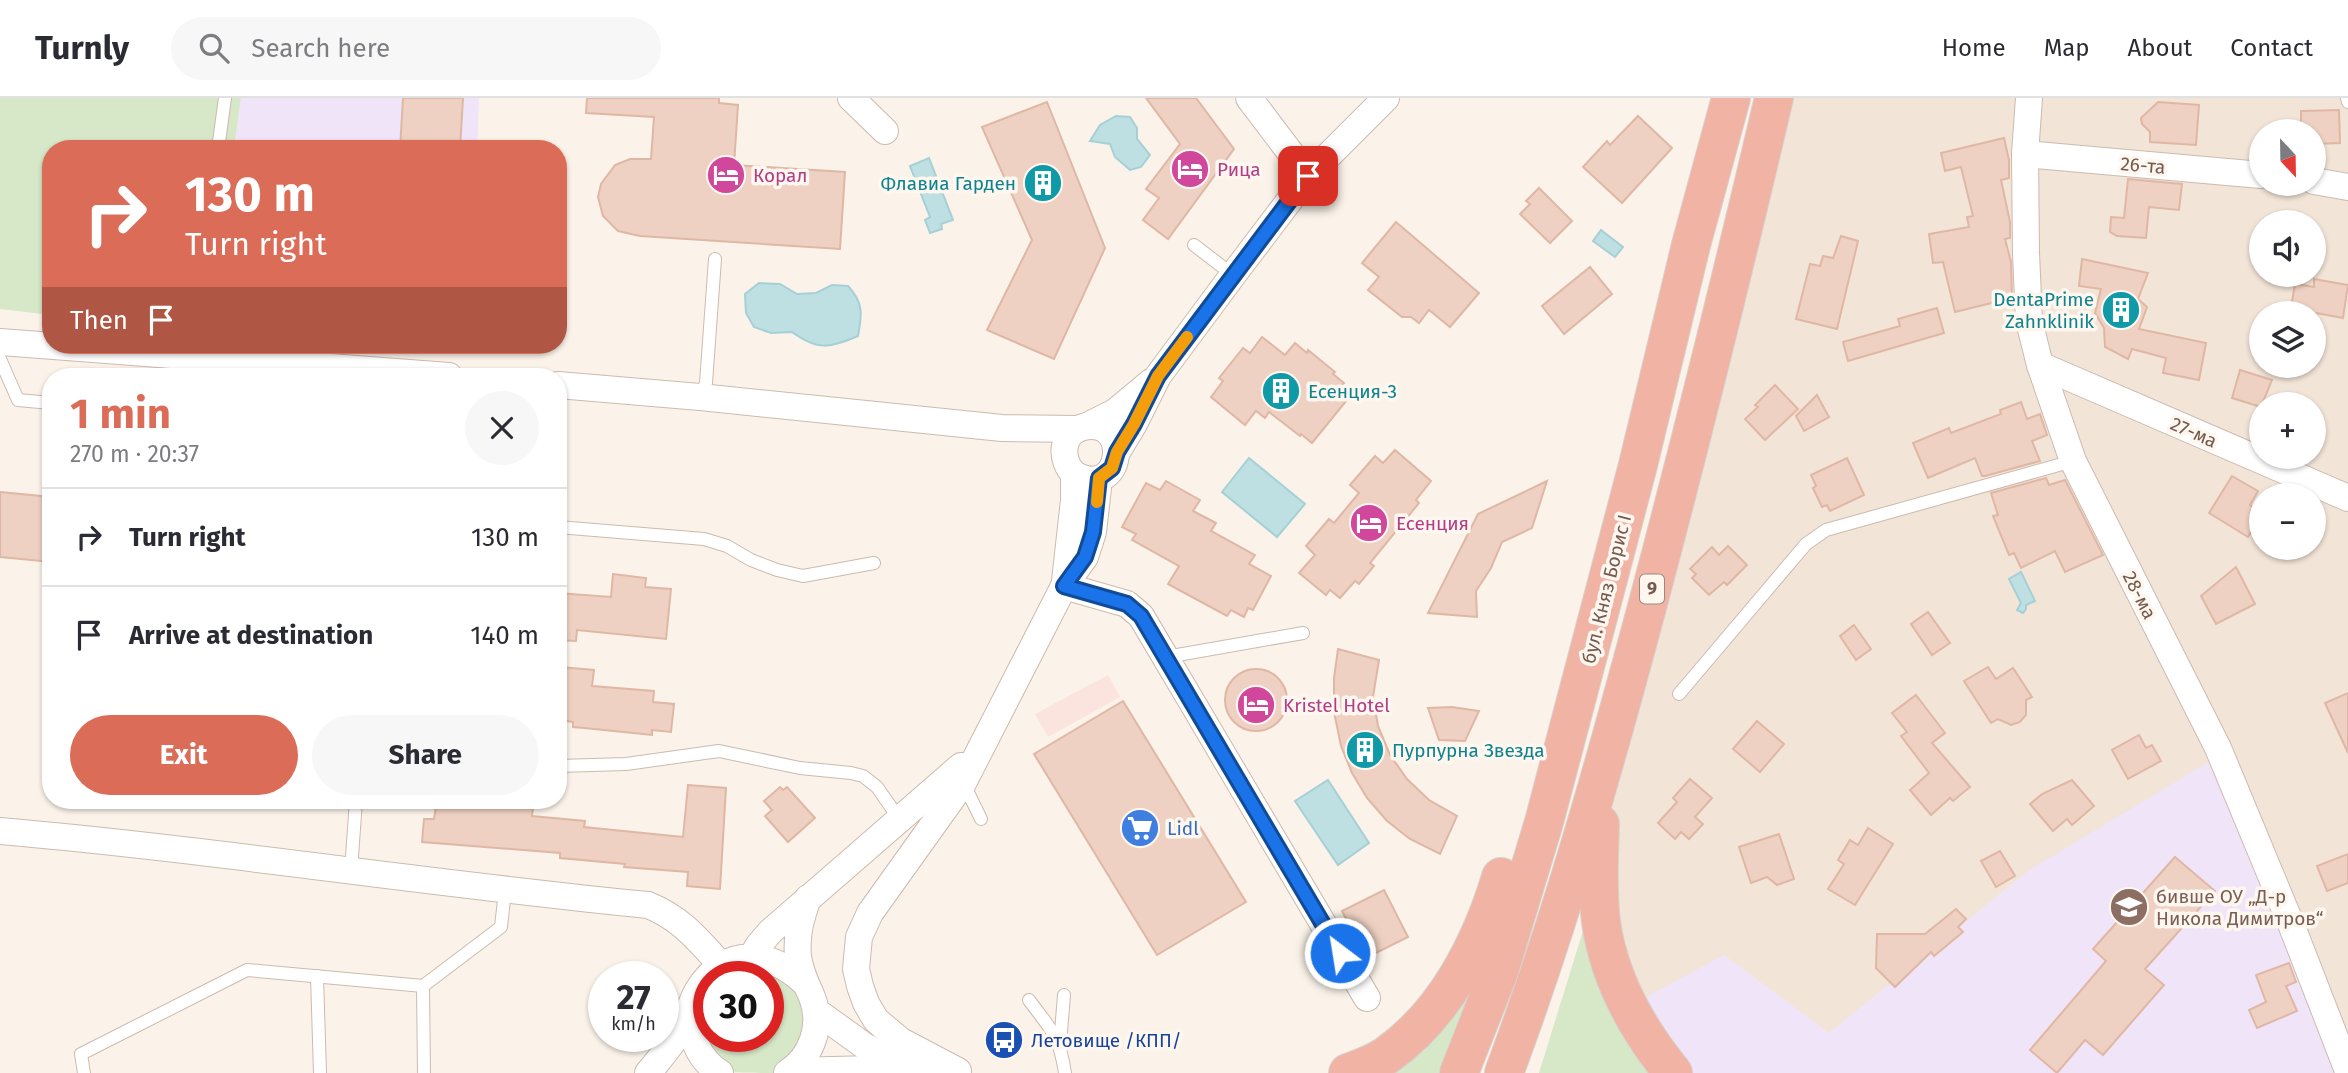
<!DOCTYPE html>
<meta charset="utf-8">
<style>
body{margin:0;font-family:"Fira Sans",sans-serif;background:#f7f7f7;color:#2b2b33;height:100vh;display:flex;flex-direction:column;font-size:26px;white-space:nowrap}
*{box-sizing:border-box;margin:0}
p{font-size:23px;color:#7c7c81}
.icon{flex:none;width:38px;height:38px;fill:none;stroke:currentColor;stroke-width:2;stroke-linecap:round;stroke-linejoin:round}
.map{position:relative;flex:1;overflow:hidden}
.drawer{position:absolute;left:42px;top:270px;width:525px;height:441px;display:flex;flex-direction:column;background:#fff;border-radius:28px;box-shadow:0 2px 5px #0004}
.drawer>*{flex:none}
.guide{position:absolute;left:42px;top:42px;width:525px;height:214px;border-radius:28px;box-shadow:0 2px 5px #0004;background:#db6c57;color:#fff;overflow:hidden}
.needle{width:46px;rotate:158deg}
.fabs{position:absolute;left:2249px;top:21px;display:grid;gap:14px}
.fabs a{display:grid;place-items:center;width:77px;height:77px;border-radius:50%;background:#fff;box-shadow:0 2px 5px #0004;font-size:35px}
.speed{position:absolute;left:588px;top:863px;display:flex;gap:14px;font-size:35px;font-weight:700;text-align:center}
.speed>*{display:grid;place-content:center;width:91px;height:91px;border-radius:50%;background:#fff;box-shadow:0 2px 5px #0004;line-height:1}
.speed small{font-size:18px;font-weight:400}
.speed .limit{border:10px solid #d22;background:#fff;color:#111}
.pin{position:absolute;display:grid;place-items:center;width:60px;height:60px;color:#fff;margin:-30px;border-radius:14px;box-shadow:0 4px 10px #0006}
.me{position:absolute;width:77px;margin:-38px;rotate:329deg;stroke-linejoin:round;filter:drop-shadow(0 0 5px #0008)}
.turn{display:flex;align-items:center;gap:24px;height:147px;padding:0 28px;font-size:32px}
.turn .icon{width:91px;height:91px;stroke-width:2.5}
.turn b{display:block;font-size:49px;line-height:60px}
.then{display:flex;align-items:center;height:66px;padding:0 28px;background:#0003;gap:14px;font-size:26px}
.round{display:grid;place-items:center;flex:none;width:74px;height:74px;border-radius:37px;background:#f7f7f7}
.head{display:flex;align-items:center;justify-content:space-between;height:119px;padding:0 28px}
h1{font-size:42px;font-weight:700;line-height:52px;color:#db6c57}
.cta{display:flex;gap:14px;margin-top:auto;padding:14px 28px}
.cta a{flex:1;height:80px;border-radius:42px;background:#db6c57;color:#fff;font-size:28px;font-weight:700;line-height:80px;text-align:center}
.cta a+a{background:#f7f7f7;color:#2b2b33}
ul{padding:0;list-style:none}
li{display:flex;align-items:center;gap:21px;height:98px;padding:0 28px;border-top:2px solid #e1e1e2}
li div{flex:1}
li b{display:block;font-size:26px}
li em{font-style:normal}
header{display:flex;align-items:center;gap:42px;box-sizing:border-box;height:98px;padding:0 35px;background:#fff;border-bottom:2px solid #e1e1e2}
header strong{font-size:33px}
nav{display:flex;gap:38px;margin-inline-start:auto;font-size:24px}
.search{width:490px;height:63px;background:#f7f7f7;display:flex;align-items:center;gap:18px;box-sizing:border-box;padding:0 24px;border-radius:38px;color:#7c7c81;font-size:26px}
.map>svg:first-child{display:block}
</style>
<header>
<strong>Turnly</strong>
<div class="search"><svg class="icon" aria-label="search" viewBox="0 0 24 24"><circle cx="10" cy="10" r="6"/><path d="M15 15l6 6"/></svg>Search here</div>
<nav><a>Home</a><a>Map</a><a>About</a><a>Contact</a></nav>
</header>
<div class="map">
<svg width="2348" height="975" viewBox="0 0 2348 975">
<rect width="100%" height="100%" fill="#fbf3e9"/>
<path fill="#f2e4d7" fill-rule="evenodd" d="M1788 0H2348V975L1651 947 1623 897 1610 716 1639 571ZM2261 33H2314V86H2261ZM2261 124H2314V177H2261ZM2261 215H2314V268H2261ZM2261 306H2314V359H2261ZM2261 397H2314V450H2261Z"/>
<polygon fill="#fae4dd" points="1108,577 1120,599 1048,639 1035,616"/>
<g fill="#f0e5f8">
<polygon points="241,0 479,0 477,51 234,51"/>
<polygon points="386,247 466,247 466,253"/>
<polygon points="2212,662 2339,975 1691,975 1635,905 1724,857 1829,935 2028,773"/>
</g>
<g fill="#d7e8c8" fill-rule="evenodd">
<polygon points="0,0 241,0 234,51 51,51 51,217 0,211"/>
<polygon points="1587,829 1659,975 1539,975 1582,836"/>
<path d="M752 859C765 861 776 863 788 870 826 894 823 951 787 975 773 975 728 975 717 973 706 968 698 955 695 944 679 899 709 866 752 859ZM709 878H768V938H709Z"/>
<polygon points="1483,878 1439,975 1389,975"/>
</g>
<g fill="#bee0e3" stroke="#a5d0d5" stroke-width="2">
<polygon points="1116,18 1130,19 1137,30 1137,41 1150,57 1141,69 1130,72 1115,59 1110,46 1090,43 1100,27"/>
<polygon points="929,60 953,122 941,126 942,131 930,135 925,122 930,119 910,68"/>
<polygon points="1601,132 1623,149 1615,159 1593,143"/>
<path d="M759 185 780 186 797 196 816 195 832 187 848 188C864 205 862 217 858 238 829 250 818 253 792 234L771 235 754 229 746 215 745 196Z"/>
<polygon points="1249,360 1305,406 1277,439 1222,394"/>
<polygon points="2021,474 2035,503 2026,507 2026,511 2023,515 2017,512 2021,505 2009,481"/>
<polygon points="1328,682 1369,745 1338,767 1295,703"/>
</g>
<g fill="#eed1c2" stroke="#e0b7a4" stroke-width="2">
<polygon points="403,0 463,0 460,51 400,51"/>
<polygon points="587,0 719,0 719,5 738,7 734,67 845,74 840,151 640,138 618,133 603,118 598,99 601,86 615,67 630,61 651,61 654,19 586,15"/>
<polygon points="1146,0 1196,0 1234,51 1168,141 1143,122 1159,100 1146,91 1180,46"/>
<polygon points="1047,4 1105,150 1054,261 987,232 1032,142 982,29"/>
<polygon points="2158,4 2199,7 2196,47 2150,44 2150,34 2142,26 2141,20"/>
<polygon points="2339,12 2340,45 2314,46 2314,33 2301,33 2301,13"/>
<polygon points="1638,18 1672,50 1622,105 1583,69 1607,43 1610,47"/>
<polygon points="2004,40 2009,62 2009,80 2001,82 2010,124 2010,140 2005,141 2011,164 2012,200 1955,214 1943,164 1933,165 1929,136 1969,129 1967,119 1973,118 1961,69 1945,73 1941,55"/>
<polygon points="2128,81 2182,86 2179,112 2149,109 2146,140 2117,138 2110,134 2111,119 2124,120"/>
<polygon points="1539,90 1572,123 1550,145 1520,116 1530,106 1526,103"/>
<polygon points="1396,124 1479,195 1450,229 1429,212 1419,225 1411,219 1402,219 1368,192 1379,179 1362,165"/>
<polygon points="1841,138 1858,143 1837,231 1796,221 1810,166 1820,168 1823,158 1833,160"/>
<polygon points="2082,161 2148,175 2138,201 2147,209 2139,231 2206,245 2199,282 2163,275 2166,260 2132,251 2128,261 2105,249 2104,230 2095,215 2101,191 2079,188"/>
<polygon points="1590,169 1612,196 1564,236 1542,208"/>
<polygon points="2314,181 2348,187 2343,220 2316,215 2290,215 2295,186 2314,189"/>
<polygon points="1937,210 1944,235 1848,263 1843,244 1900,228 1898,221"/>
<polygon points="1262,239 1285,257 1295,245 1307,255 1308,252 1335,274 1333,276 1344,285 1341,288 1351,297 1312,345 1301,336 1300,338 1269,314 1265,320 1256,313 1245,327 1211,299 1223,283 1219,280 1243,250 1250,255"/>
<polygon points="2240,272 2272,282 2261,309 2232,300"/>
<polygon points="1775,287 1798,311 1765,342 1745,321 1758,309 1755,307"/>
<polygon points="1817,297 1829,319 1804,333 1796,318"/>
<polygon points="2021,304 2027,321 2040,316 2047,337 2032,343 2040,363 1985,378 1982,378 1975,360 1928,380 1913,345 1949,330 1951,335 2001,316 2000,312"/>
<polygon points="1395,352 1431,383 1416,402 1419,405 1370,465 1374,468 1359,486 1355,483 1340,500 1330,492 1326,497 1299,475 1315,457 1306,448 1329,421 1334,425 1359,395 1350,387 1375,358 1383,365"/>
<polygon points="1847,360 1864,397 1830,413 1827,407 1822,409 1813,390 1816,388 1811,377"/>
<polygon points="2232,378 2258,393 2250,407 2261,413 2261,418 2248,439 2209,415"/>
<polygon points="2046,380 2049,387 2065,382 2103,457 2065,474 2055,453 2021,470 2014,455 2009,457 1993,418 1998,417 1991,395"/>
<polygon points="1166,383 1200,402 1193,413 1216,425 1211,433 1255,457 1249,466 1271,478 1253,512 1248,510 1244,519 1231,512 1227,518 1168,486 1179,468 1132,442 1136,436 1122,429 1146,385 1160,392"/>
<polygon points="1547,383 1532,430 1502,444 1491,470 1476,493 1477,519 1428,515 1478,416"/>
<polygon points="0,394 51,399 51,464 0,459"/>
<polygon points="1728,448 1747,467 1727,487 1724,484 1709,497 1692,480 1696,476 1690,471 1712,449 1719,457"/>
<polygon points="2236,469 2255,506 2216,526 2201,498"/>
<polygon points="613,476 646,480 645,489 671,491 666,541 577,532 576,543 558,542 558,495 611,499"/>
<polygon points="1928,514 1950,545 1932,557 1911,526"/>
<polygon points="1854,527 1871,551 1856,562 1840,538"/>
<polygon points="1338,551 1379,562 1373,599 1378,628 1390,657 1407,681 1429,702 1457,718 1440,756 1410,741 1387,723 1367,700 1352,675 1341,648 1334,614 1334,580"/>
<polygon points="560,569 594,572 592,588 654,593 653,604 674,606 671,634 652,632 652,637 584,630 573,629 573,624 558,622"/>
<polygon points="1988,569 1996,581 2013,570 2032,599 2026,602 2026,617 2020,624 2011,627 1998,621 1991,625 1964,583"/>
<circle cx="1256" cy="602" r="31"/>
<polygon points="2348,595 2348,655 2325,605"/>
<polygon points="1916,597 1945,635 1932,645 1970,689 1953,703 1950,700 1931,717 1910,692 1929,675 1901,638 1907,634 1892,615"/>
<polygon points="1123,603 1246,804 1157,857 1034,656"/>
<polygon points="1452,609 1479,613 1465,643 1439,642 1428,610"/>
<polygon points="1757,623 1784,646 1760,674 1733,651"/>
<polygon points="2139,637 2146,650 2152,647 2161,663 2128,681 2112,652"/>
<polygon points="1690,681 1712,700 1695,719 1703,726 1689,741 1681,734 1675,741 1658,725 1677,704 1673,700"/>
<polygon points="2072,682 2094,708 2072,727 2067,721 2053,733 2030,706 2042,696"/>
<polygon points="688,687 726,690 720,791 687,788 688,774 624,769 625,766 560,760 560,755 422,744 424,721 434,721 437,702 468,702 468,704 533,709 532,718 585,723 584,729 683,739"/>
<polygon points="780,689 783,692 787,689 815,720 788,744 765,718 772,712 764,703"/>
<polygon points="1868,730 1893,746 1855,807 1828,791 1844,766 1838,762 1850,742 1858,747"/>
<polygon points="1779,736 1794,781 1777,787 1767,779 1751,785 1739,749"/>
<polygon points="2000,753 2015,778 1996,789 1981,763"/>
<polygon points="2348,756 2348,785 2327,793 2317,768"/>
<polygon points="2175,759 2215,793 2145,871 2164,887 2103,957 2085,942 2057,975 2030,952 2106,863 2093,851"/>
<polygon points="1384,792 1408,839 1366,860 1342,813"/>
<polygon points="1956,811 1966,821 1958,829 1963,834 1934,858 1931,854 1895,889 1876,870 1877,836 1925,836"/>
<polygon points="2289,865 2296,884 2286,888 2297,913 2257,930 2249,912 2266,904 2256,877"/>
</g>
<g fill="none" stroke-linecap="round" stroke-linejoin="round">
<g stroke="#ccbaaf" stroke-width="14">
<g id="lane">
<polyline points="2347,0 2348,4"/>
<polyline points="218,51 225,0"/>
<polyline points="1194,147 1233,177"/>
<polyline points="0,261 18,302 51,305"/>
<polyline points="180,278 188,255"/>
<polyline points="700,299 706,285 715,161"/>
<polyline points="558,429 704,441 727,448 751,462 777,472 803,478 874,465"/>
<polyline points="1166,559 1303,535"/>
<polyline points="1679,596 1806,446 1826,432 2073,363"/>
<polyline points="558,668 626,666 719,653 800,670 851,675 863,678 877,689 900,722"/>
<polyline points="963,684 981,721"/>
<polyline points="351,773 356,702"/>
<polyline points="317,878 320,975"/>
<polyline points="423,888 424,975"/>
<path d="M1029 902C1051 932 1059 936 1065 975"/>
<polyline points="1060,946 1064,897"/>
<polyline points="84,975 81,956 247,872 423,888 501,829 505,793"/>
</g>
</g>
<g stroke="#ccbaaf" stroke-width="28">
<g id="street">
<polyline points="851,0 885,33"/>
<polyline points="1249,0 1308,78"/>
<polyline points="2029,0 2025,56 2026,155 2029,223 2040,267 2073,363 2218,650 2291,826 2348,973"/>
<polyline points="2025,56 2261,77"/>
<polyline points="2314,83 2348,89"/>
<polyline points="0,244 449,278"/>
<polyline points="2040,267 2348,400"/>
<polyline points="558,287 700,299 1002,330 1078,331"/>
<polyline points="1087,328 1115,314 1151,284"/>
<polyline points="1117,354 1134,326 1158,278 1233,177 1308,78 1386,0"/>
<path d="M1065 483 1074 402V376C1060 362 1060 335 1083 329 1133 318 1123 404 1074 376"/>
<polyline points="1064,488 1127,506 1141,518 1367,900"/>
<path d="M0 733C217 752 431 786 648 807 681 820 698 842 722 868"/>
<polyline points="752,859 758,848 770,834 961,668"/>
<path d="M691 913C691 939 697 960 720 975"/>
<polyline points="816,913 866,949 905,965"/>
<polyline points="791,973 916,970 947,972"/>
<polyline points="958,973 901,943 876,922 866,905 860,888 856,871 859,839 870,815 963,685 1064,488 1085,459 1093,434 1099,381"/>
<path d="M648 975C658 963 669 950 678 936 687 922 690 906 698 892 725 848 770 852 804 884"/>
<path d="M787 975C812 959 823 927 812 899 806 885 800 874 798 858 796 837 801 820 808 800"/>
</g>
</g>
<g stroke="#d8d1cd" stroke-width="40">
<g id="highway">
<path d="M1600 726C1599 758 1597 792 1601 824 1609 881 1637 931 1673 975"/>
<path d="M1348 975C1361 970 1376 965 1387 957 1445 916 1481 846 1501 779"/>
<polyline points="1459,975 1499,873 1544,724 1638,367 1691,147 1731,0"/>
<path d="M1504 975C1561 822 1605 666 1647 509 1692 340 1734 170 1774 0"/>
</g>
</g>
<use href="#lane" stroke="#fff" stroke-width="12"/>
<use href="#street" stroke="#fff" stroke-width="26"/>
<use href="#highway" stroke="#f0b3a4" stroke-width="38"/>
</g>
<g fill="none" stroke-linecap="round" stroke-linejoin="round">
<g stroke="#114b97" stroke-width="18">
<polyline id="route" points="1308,78 1158,278 1134,326 1117,354 1112,370 1099,380 1093,434 1085,459 1064,488 1127,506 1141,518 1340,855"/>
</g>
<use href="#route" stroke="#1a73e8" stroke-width="12"/>
<polyline stroke="#f59e0b" stroke-width="12" points="1097,404 1099,380 1112,370 1117,354 1134,326 1158,278 1187,239"/>
</g>
<defs>
<g id="hotel-disc" transform="scale(2.0125)"><circle r="9.5" fill="#d1479c" stroke="#fef7ef"/><path d="M-6-4.5h1.5V1H6V5H4.5V3h-9V5H-6ZM-4 0a1.8 1.8 0 1 1 3.6 0ZM.5 0V-2.5h3Q6-2.5 6 0Z" fill="#fff"/></g>
<g id="building-disc" transform="scale(2.0125)"><circle r="9.5" fill="#0f9aa8" stroke="#fef7ef"/><path d="M-4-6H4V6H1V3H-1V6H-4ZM-2.5-4.3h1.7v1.8h-1.7ZM.8-4.3h1.7v1.8H.8ZM-2.5-1h1.7V.8h-1.7ZM.8-1h1.7V.8H.8Z" fill="#fff"/></g>
<g id="supermarket-disc" transform="scale(2.0125)"><circle r="9.5" fill="#3f7fe0" stroke="#fef7ef"/><path d="M-6-5.5h2.5l.6 2H6L4.5 2H-2.5L-4.4-4H-6ZM-1.5 3.2a1.3 1.3 0 1 0 .1 0ZM3 3.2a1.3 1.3 0 1 0 .1 0Z" fill="#fff"/></g>
<g id="school-disc" transform="scale(2.0125)"><circle r="9.5" fill="#8d6e63" stroke="#fef7ef"/><path d="M0-5L7-2L0 1L-7-2ZM-4 1L0 2.5L4 1V4Q0 6-4 4Z" fill="#fff"/></g>
<g id="bus-disc" transform="scale(2.0125)"><circle r="9.5" fill="#1a4fb4" stroke="#fef7ef"/><path d="M-5-6H5V4H4V6H2V4H-2V6H-4V4H-5ZM-3.5-4V0h7V-4ZM-3.5 1.2v1.5H-2V1.2ZM2 1.2v1.5H3.5V1.2Z" fill="#fff"/></g>
</defs>
<g fill-rule="evenodd">
<use href="#hotel-disc" x="1190" y="71"/>
<use href="#hotel-disc" x="726" y="77"/>
<use href="#building-disc" x="1043" y="85"/>
<use href="#building-disc" x="2121" y="212"/>
<use href="#building-disc" x="1281" y="293"/>
<use href="#hotel-disc" x="1369" y="425"/>
<use href="#hotel-disc" x="1256" y="607"/>
<use href="#building-disc" x="1365" y="652"/>
<use href="#supermarket-disc" x="1140" y="730"/>
<use href="#school-disc" x="2129" y="809"/>
<use href="#bus-disc" x="1004" y="942"/>
</g>
<g text-anchor="middle" stroke-width="7" stroke-linejoin="round" paint-order="stroke">
<rect fill="#fef7ef" stroke="#9d887e" stroke-width="2" x="1640" y="476.5" width="24" height="29" rx="5"/>
<g font-size="18" font-weight="bold" fill="#74594e">
<text x="1652" y="497">9</text>
</g>
<g font-size="19" fill="#74594e" stroke="#fef7ef">
<text transform="translate(2143 67) rotate(5)" y="7">26-та</text>
<text transform="translate(2194 334) rotate(24)" y="7">27-ма</text>
<text transform="translate(1606 491) rotate(-76)" y="7">бул. Княз Борис I</text>
<text transform="translate(2140 497) rotate(63)" y="7">28-ма</text>
</g>
<g font-size="19" fill="#b23c85" stroke="#fef7ef" text-anchor="start">
<text x="1217" y="78">Рица</text>
<text x="753" y="84">Корал</text>
<text x="1396" y="432">Есенция</text>
<text x="1283" y="614">Kristel Hotel</text>
</g>
<g font-size="19" fill="#0d838f" stroke="#fef7ef" text-anchor="end">
<text x="1016" y="92">Флавиа Гарден</text>
<text x="2094" y="208">DentaPrime<tspan x="2094" dy="22">Zahnklinik</tspan></text>
<text x="1308" y="300" text-anchor="start">Есенция-3</text>
<text x="1392" y="659" text-anchor="start">Пурпурна Звезда</text>
</g>
<g font-size="19" fill="#366cbe" stroke="#fef7ef" text-anchor="start">
<text x="1167" y="737">Lidl</text>
</g>
<g font-size="19" fill="#785e54" stroke="#fef7ef" text-anchor="start">
<text x="2156" y="805">бивше ОУ „Д-р<tspan x="2156" dy="22">Никола Димитров“</tspan></text>
</g>
<g font-size="19" fill="#164399" stroke="#fef7ef" text-anchor="start">
<text x="1031" y="949">Летовище /КПП/</text>
</g>
</g>
</svg>
<div class="fabs">
<a><svg class="needle" viewBox="-14 -14 28 28"><path d="M0-13l5 13h-10z" fill="#e53935"/><path d="M0 13l5-13h-10z" fill="#7c7c81"/></svg></a>
<a><svg class="icon" aria-label="sound" viewBox="0 0 24 24"><path d="M4 9h4l5-4v14l-5-4H4zM17 9q2 3 0 6"/></svg></a>
<a><svg class="icon" aria-label="layers" viewBox="0 0 24 24"><path d="M12 4l9 5-9 5-9-5zM3 14l9 5 9-5"/></svg></a>
<a>+</a>
<a>−</a>
</div>
<div class="speed"><div>27<small>km/h</small></div><div class="limit">30</div></div>
<div class="pin" style="left:1308px;top:78px;background:#d93025"><svg class="icon" aria-label="arrive" viewBox="0 0 24 24"><path d="M6 21V4h12l-3 4 3 4H6"/></svg></div>
<svg class="me" style="left:1340px;top:855px" viewBox="-20 -20 40 40"><circle r="17" fill="#1a73e8" stroke="#fff" stroke-width="3"/><path d="M0-11L8 9 0 5-8 9z" fill="#fff"/></svg>
<div class="guide">
<div class="turn"><svg class="icon" aria-label="right" viewBox="0 0 24 24"><path d="M7 20v-9h11M14 6l5 5-5 5"/></svg><div><b>130 m</b>Turn right</div></div>
<div class="then">Then<svg class="icon" aria-label="arrive" viewBox="0 0 24 24"><path d="M6 21V4h12l-3 4 3 4H6"/></svg></div>
</div>
<section class="drawer">
<div class="head"><div><h1>1 min</h1><p>270 m · 20:37</p></div><a class="round"><svg class="icon" aria-label="close" viewBox="0 0 24 24"><path d="M6 6l12 12M18 6L6 18"/></svg></a></div>
<ul>
<li><svg class="icon" aria-label="right" viewBox="0 0 24 24"><path d="M7 20v-9h11M14 6l5 5-5 5"/></svg><div><b>Turn right</b></div><em>130 m</em></li>
<li><svg class="icon" aria-label="arrive" viewBox="0 0 24 24"><path d="M6 21V4h12l-3 4 3 4H6"/></svg><div><b>Arrive at destination</b></div><em>140 m</em></li>
</ul>
<div class="cta"><a>Exit</a><a>Share</a></div>
</section>
</div>
